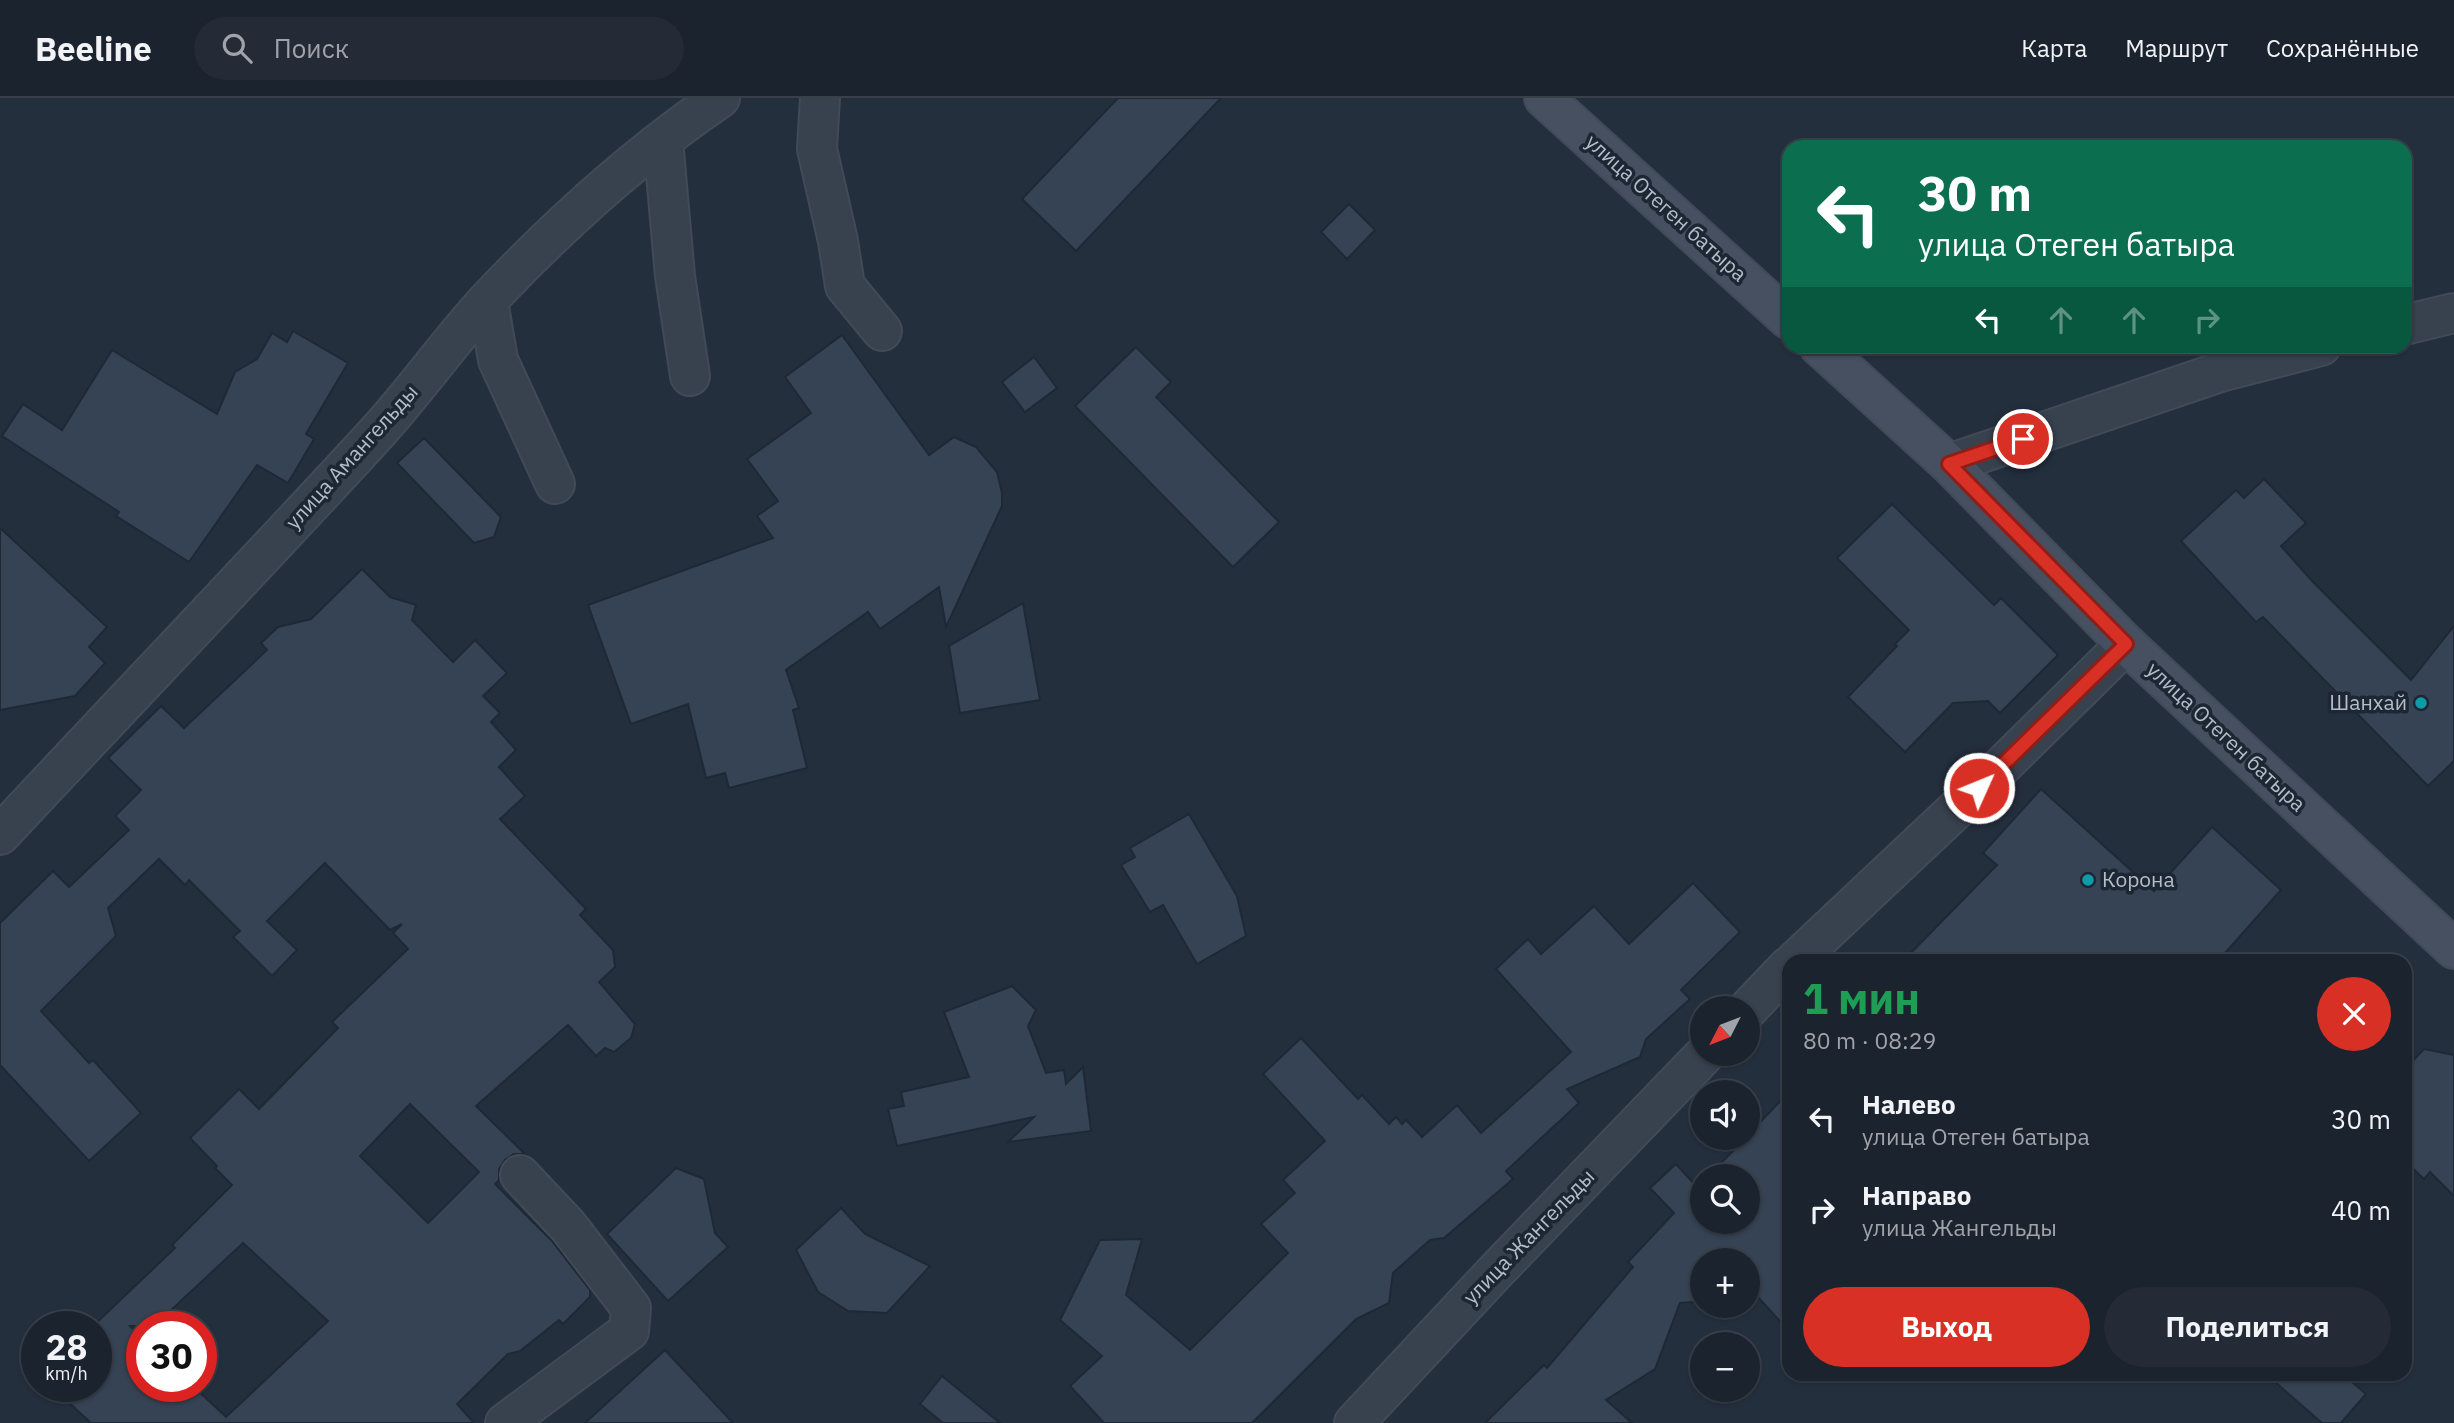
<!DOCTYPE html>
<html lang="ru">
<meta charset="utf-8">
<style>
body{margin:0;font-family:"IBM Plex Sans",sans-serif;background:#242b36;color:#f1f3f6;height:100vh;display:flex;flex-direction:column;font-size:26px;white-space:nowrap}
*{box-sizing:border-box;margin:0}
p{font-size:23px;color:#a0a4aa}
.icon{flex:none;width:38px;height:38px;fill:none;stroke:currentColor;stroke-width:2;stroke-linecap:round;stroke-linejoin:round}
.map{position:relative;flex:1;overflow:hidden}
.drawer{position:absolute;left:1782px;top:856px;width:630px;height:427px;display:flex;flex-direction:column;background:#1b232e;border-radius:21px;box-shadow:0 2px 5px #0004,0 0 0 2px #39404a}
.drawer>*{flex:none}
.banner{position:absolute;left:1782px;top:42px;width:630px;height:214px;border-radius:21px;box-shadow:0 2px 5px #0004,0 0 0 2px #39404a;background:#0b6e4f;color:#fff;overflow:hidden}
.needle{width:46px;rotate:228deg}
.controls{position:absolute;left:1690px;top:898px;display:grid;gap:14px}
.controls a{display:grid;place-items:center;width:70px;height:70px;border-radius:50%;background:#1b232e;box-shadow:0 2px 5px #0004,0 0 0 2px #39404a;font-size:35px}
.speed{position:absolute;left:21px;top:1213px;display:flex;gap:14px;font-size:35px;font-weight:700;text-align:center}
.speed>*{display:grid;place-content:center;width:91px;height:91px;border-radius:50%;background:#1b232e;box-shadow:0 2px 5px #0004,0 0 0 2px #39404a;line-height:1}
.speed small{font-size:18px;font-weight:400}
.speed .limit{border:10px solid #d22;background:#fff;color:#111}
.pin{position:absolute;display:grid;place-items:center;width:60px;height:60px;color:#fff;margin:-30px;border:4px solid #fff;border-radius:50%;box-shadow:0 2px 7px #0007}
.me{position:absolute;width:77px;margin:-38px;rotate:46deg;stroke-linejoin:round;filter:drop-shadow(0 0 5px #0008)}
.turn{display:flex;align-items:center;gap:24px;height:147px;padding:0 21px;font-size:32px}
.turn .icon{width:91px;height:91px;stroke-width:2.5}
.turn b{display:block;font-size:49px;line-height:60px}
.lanes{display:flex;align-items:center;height:66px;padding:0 21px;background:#0003;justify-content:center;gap:35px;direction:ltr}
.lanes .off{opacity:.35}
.round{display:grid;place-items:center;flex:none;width:74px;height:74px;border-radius:37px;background:#242b36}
.overview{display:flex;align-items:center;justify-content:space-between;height:119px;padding:0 21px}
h1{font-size:42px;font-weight:800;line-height:52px;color:#1e9e55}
.primary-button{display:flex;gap:14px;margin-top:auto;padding:14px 21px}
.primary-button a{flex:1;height:80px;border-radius:42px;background:#d93025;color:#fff;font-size:28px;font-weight:800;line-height:80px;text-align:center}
.primary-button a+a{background:#242b36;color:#f1f3f6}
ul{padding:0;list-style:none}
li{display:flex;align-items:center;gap:21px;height:91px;padding:0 21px}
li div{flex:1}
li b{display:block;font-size:26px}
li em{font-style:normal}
header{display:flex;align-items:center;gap:42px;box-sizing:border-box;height:98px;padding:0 35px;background:#1b232e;border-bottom:2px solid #39404a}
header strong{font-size:33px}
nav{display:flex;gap:38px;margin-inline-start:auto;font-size:24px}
.search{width:490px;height:63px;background:#242b36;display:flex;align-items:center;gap:18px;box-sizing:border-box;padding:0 24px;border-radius:38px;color:#a0a4aa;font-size:26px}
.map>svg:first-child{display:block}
</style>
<header>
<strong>Beeline</strong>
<div class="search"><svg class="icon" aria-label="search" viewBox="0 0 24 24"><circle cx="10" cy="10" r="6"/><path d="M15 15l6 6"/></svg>Поиск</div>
<nav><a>Карта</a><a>Маршрут</a><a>Сохранённые</a></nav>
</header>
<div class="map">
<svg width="2454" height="1325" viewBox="0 0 2454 1325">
<rect width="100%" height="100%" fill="#242f3e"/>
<g fill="#364354" stroke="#1f2835" stroke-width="2" fill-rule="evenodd">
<polygon points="1118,0 1221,0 1076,153 1022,101"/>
<polygon points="1349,106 1375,132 1347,161 1321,134"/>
<polygon points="293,233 348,265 306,336 314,341 288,385 257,367 189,464 116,418 119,414 2,338 23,306 62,332 112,252 217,316 235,274 257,261 272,235 287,244"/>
<polygon points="842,237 929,357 954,339 976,349 997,374 1002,395 1002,408 946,529 939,489 880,531 868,514 786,572 799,610 793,612 807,670 729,690 725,675 706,680 688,606 631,626 588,507 773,440 757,418 778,403 747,361 811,315 785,279"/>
<polygon points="1136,249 1171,284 1156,299 1279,424 1233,469 1075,308"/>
<polygon points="1034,259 1057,290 1025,314 1002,284"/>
<polygon points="424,340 501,419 494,439 474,445 397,365"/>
<polygon points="2264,381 2306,425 2281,448 2313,484 2411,582 2454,528 2454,663 2428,688 2263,519 2256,524 2181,443 2236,392 2244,400"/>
<polygon points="1892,406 1994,507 2001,500 2058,557 2000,615 1988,603 1953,605 1905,654 1848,599 1897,548 1895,546 1909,532 1837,460"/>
<polygon points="0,430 107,529 89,549 105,565 75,598 0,612"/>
<path d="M362 471 390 499 416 507 412 522 453 564 475 542 507 575 483 598 500 615 491 624 516 652 499 669 525 698 500 721 586 811 580 817 613 852 615 869 599 884 635 926 631 940 614 954 605 950 596 958 568 927 476 1008 525 1056H514L505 1062 499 1071V1082L495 1086 552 1143 590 1192V1199L563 1226 559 1222 520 1253 508 1256 457 1306 474 1325H91L51 1288H96V1228H93L175 1150 172 1147 232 1087 215 1070 217 1068 190 1040 239 991 259 1011 338 930 332 924 408 851 393 835 402 826 390 832 325 765 267 823 297 852 272 878 233 839 240 833 189 782 185 787 159 761 108 810 116 838 41 913 89 965 93 962 141 1015 89 1063 0 967V825L53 773 69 789 129 732 115 718 141 692 108 660 161 608 184 630 267 552 261 545 278 529 311 521ZM410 1006 479 1074 428 1125 360 1058ZM243 1145 328 1223 226 1319 193 1288H142V1240L130 1228H154Z"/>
<polygon points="1023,505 1040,602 960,615 949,548"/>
<polygon points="2041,691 2154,793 2212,729 2281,792 2218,863 1903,863 1997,767 1983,755"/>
<polygon points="1189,716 1237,798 1246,838 1197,866 1163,807 1150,814 1121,767 1135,759 1130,750"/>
<polygon points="1693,785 1740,834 1681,892 1690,901 1646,941 1640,959 1567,991 1579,1005 1506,1073 1513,1081 1444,1140 1430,1142 1393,1175 1389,1205 1356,1221 1252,1325 1104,1325 1070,1288 1102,1258 1060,1222 1100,1142 1142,1141 1126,1197 1190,1252 1288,1155 1261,1126 1295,1095 1283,1082 1325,1043 1263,976 1301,940 1358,1001 1362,997 1389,1026 1396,1019 1402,1026 1406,1022 1422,1039 1457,1007 1481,1035 1571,954 1496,871 1528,841 1541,856 1594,808 1629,846"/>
<polygon points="1012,888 1036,912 1028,928 1046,975 1064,972 1066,986 1083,969 1091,1033 1008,1044 1034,1019 897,1048 888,1011 904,1008 901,994 969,979 944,914"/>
<polygon points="2424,951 2454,957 2454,1098 2430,1074 2424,1081 2404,1062 2404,972"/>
<polygon points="1788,995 1788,1232 1748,1188 1748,1162 1703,1162 1703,1195 1694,1204 1680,1205 1655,1271 1606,1302 1632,1325 1485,1325 1544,1267 1547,1270 1633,1169 1628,1164 1674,1115 1650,1090 1676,1066 1697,1089 1703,1084 1703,1124 1748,1124 1748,1078 1708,1078 1746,1040 1748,1040 1748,1037"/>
<polygon points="676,1070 704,1081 715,1135 728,1149 668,1203 607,1136"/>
<polygon points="841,1110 865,1136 930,1168 887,1215 848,1213 818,1194 796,1152"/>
<polygon points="665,1252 733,1325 585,1325"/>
<polygon points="2266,1276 2343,1276 2366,1296 2341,1325 2322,1325"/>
<polygon points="942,1278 1000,1325 943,1325 920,1306"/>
</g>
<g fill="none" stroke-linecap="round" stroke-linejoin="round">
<g stroke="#414a57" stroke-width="42">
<g id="street">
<polyline points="820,0 817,51 838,143 845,188 882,233"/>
<polyline points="663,42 675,178 690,278"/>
<polyline points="488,203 498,262 555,386"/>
<polyline points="2404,227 2454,215"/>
<polyline points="1949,366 2220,274 2321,248"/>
<path d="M0 737C124 604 250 473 373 339 414 295 448 245 489 201 559 127 636 57 720 0"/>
<polyline points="1795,863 1998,672 2126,546"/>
<polyline points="1748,911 1788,869"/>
<polyline points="505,1325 629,1233 631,1210 568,1128 520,1077"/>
<polyline points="1354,1325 1498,1171 1705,956"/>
</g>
</g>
<g stroke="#414a57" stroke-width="42">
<g id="secondary">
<polyline points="1544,0 1788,221"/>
<polyline points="1819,248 1949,366 2126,546 2454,851"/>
</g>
</g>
<use href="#street" stroke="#38414e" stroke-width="38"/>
<use href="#secondary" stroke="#465061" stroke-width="38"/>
</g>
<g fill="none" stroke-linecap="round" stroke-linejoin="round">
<g stroke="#8d1f18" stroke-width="18">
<polyline id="route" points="1979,690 2126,546 1949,366 2023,341"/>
</g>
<use href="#route" stroke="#d93025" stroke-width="12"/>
</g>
<g fill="#0f9aa8" stroke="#1d2633" stroke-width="2.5">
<circle cx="2421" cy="605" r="7"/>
<circle cx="2088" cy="782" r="7"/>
</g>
<g text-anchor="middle" stroke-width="7" stroke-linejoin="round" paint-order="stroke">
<g font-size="21" fill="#b4bcc9" stroke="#1d2633">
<text transform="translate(1666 110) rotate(42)" y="7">улица Отеген батыра</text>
<text transform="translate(352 359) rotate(-48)" y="7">улица Амангельды</text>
<text transform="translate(2226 639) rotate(43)" y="7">улица Отеген батыра</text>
<text transform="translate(1529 1139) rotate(-46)" y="7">улица Жангельды</text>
</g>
<g font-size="21" fill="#b4bcc9" stroke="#1d2633" text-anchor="end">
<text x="2407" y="612">Шанхай</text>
<text x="2102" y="789" text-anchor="start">Корона</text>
</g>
</g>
</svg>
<div class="controls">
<a><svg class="needle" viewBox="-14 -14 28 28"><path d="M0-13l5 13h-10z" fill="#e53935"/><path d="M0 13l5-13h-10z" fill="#a0a4aa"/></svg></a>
<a><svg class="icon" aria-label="sound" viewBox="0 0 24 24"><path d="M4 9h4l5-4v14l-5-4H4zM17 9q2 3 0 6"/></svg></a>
<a><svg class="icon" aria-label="search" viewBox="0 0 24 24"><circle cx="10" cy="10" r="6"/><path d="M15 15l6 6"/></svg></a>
<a>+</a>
<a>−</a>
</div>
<div class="speed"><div>28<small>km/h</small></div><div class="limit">30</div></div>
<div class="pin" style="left:2023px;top:341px;background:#d93025"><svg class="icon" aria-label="arrive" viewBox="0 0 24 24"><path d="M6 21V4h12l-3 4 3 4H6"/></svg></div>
<svg class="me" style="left:1979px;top:690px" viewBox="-20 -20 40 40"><circle r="17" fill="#d93025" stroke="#fff" stroke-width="3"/><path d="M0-11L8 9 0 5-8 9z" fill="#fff"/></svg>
<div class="banner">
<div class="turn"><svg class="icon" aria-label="left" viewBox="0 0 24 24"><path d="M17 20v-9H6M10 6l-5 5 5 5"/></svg><div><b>30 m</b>улица Отеген батыра</div></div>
<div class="lanes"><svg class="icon" aria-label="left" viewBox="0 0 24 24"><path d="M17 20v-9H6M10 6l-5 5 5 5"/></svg><svg class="icon off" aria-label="ahead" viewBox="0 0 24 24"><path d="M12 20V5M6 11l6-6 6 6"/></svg><svg class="icon off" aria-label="ahead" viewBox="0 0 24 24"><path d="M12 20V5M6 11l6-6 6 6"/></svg><svg class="icon off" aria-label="right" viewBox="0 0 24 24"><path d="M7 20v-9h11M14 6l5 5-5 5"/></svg></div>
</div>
<section class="drawer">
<div class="overview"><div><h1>1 мин</h1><p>80 m · 08:29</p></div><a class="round" style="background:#d93025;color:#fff"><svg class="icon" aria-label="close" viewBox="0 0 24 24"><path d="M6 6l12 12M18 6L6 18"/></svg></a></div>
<ul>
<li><svg class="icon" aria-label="left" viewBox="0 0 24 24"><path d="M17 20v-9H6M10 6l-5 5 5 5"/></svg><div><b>Налево</b><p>улица Отеген батыра</p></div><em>30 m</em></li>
<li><svg class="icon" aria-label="right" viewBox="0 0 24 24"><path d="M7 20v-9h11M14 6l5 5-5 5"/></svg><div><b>Направо</b><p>улица Жангельды</p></div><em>40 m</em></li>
</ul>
<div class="primary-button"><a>Выход</a><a>Поделиться</a></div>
</section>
</div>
